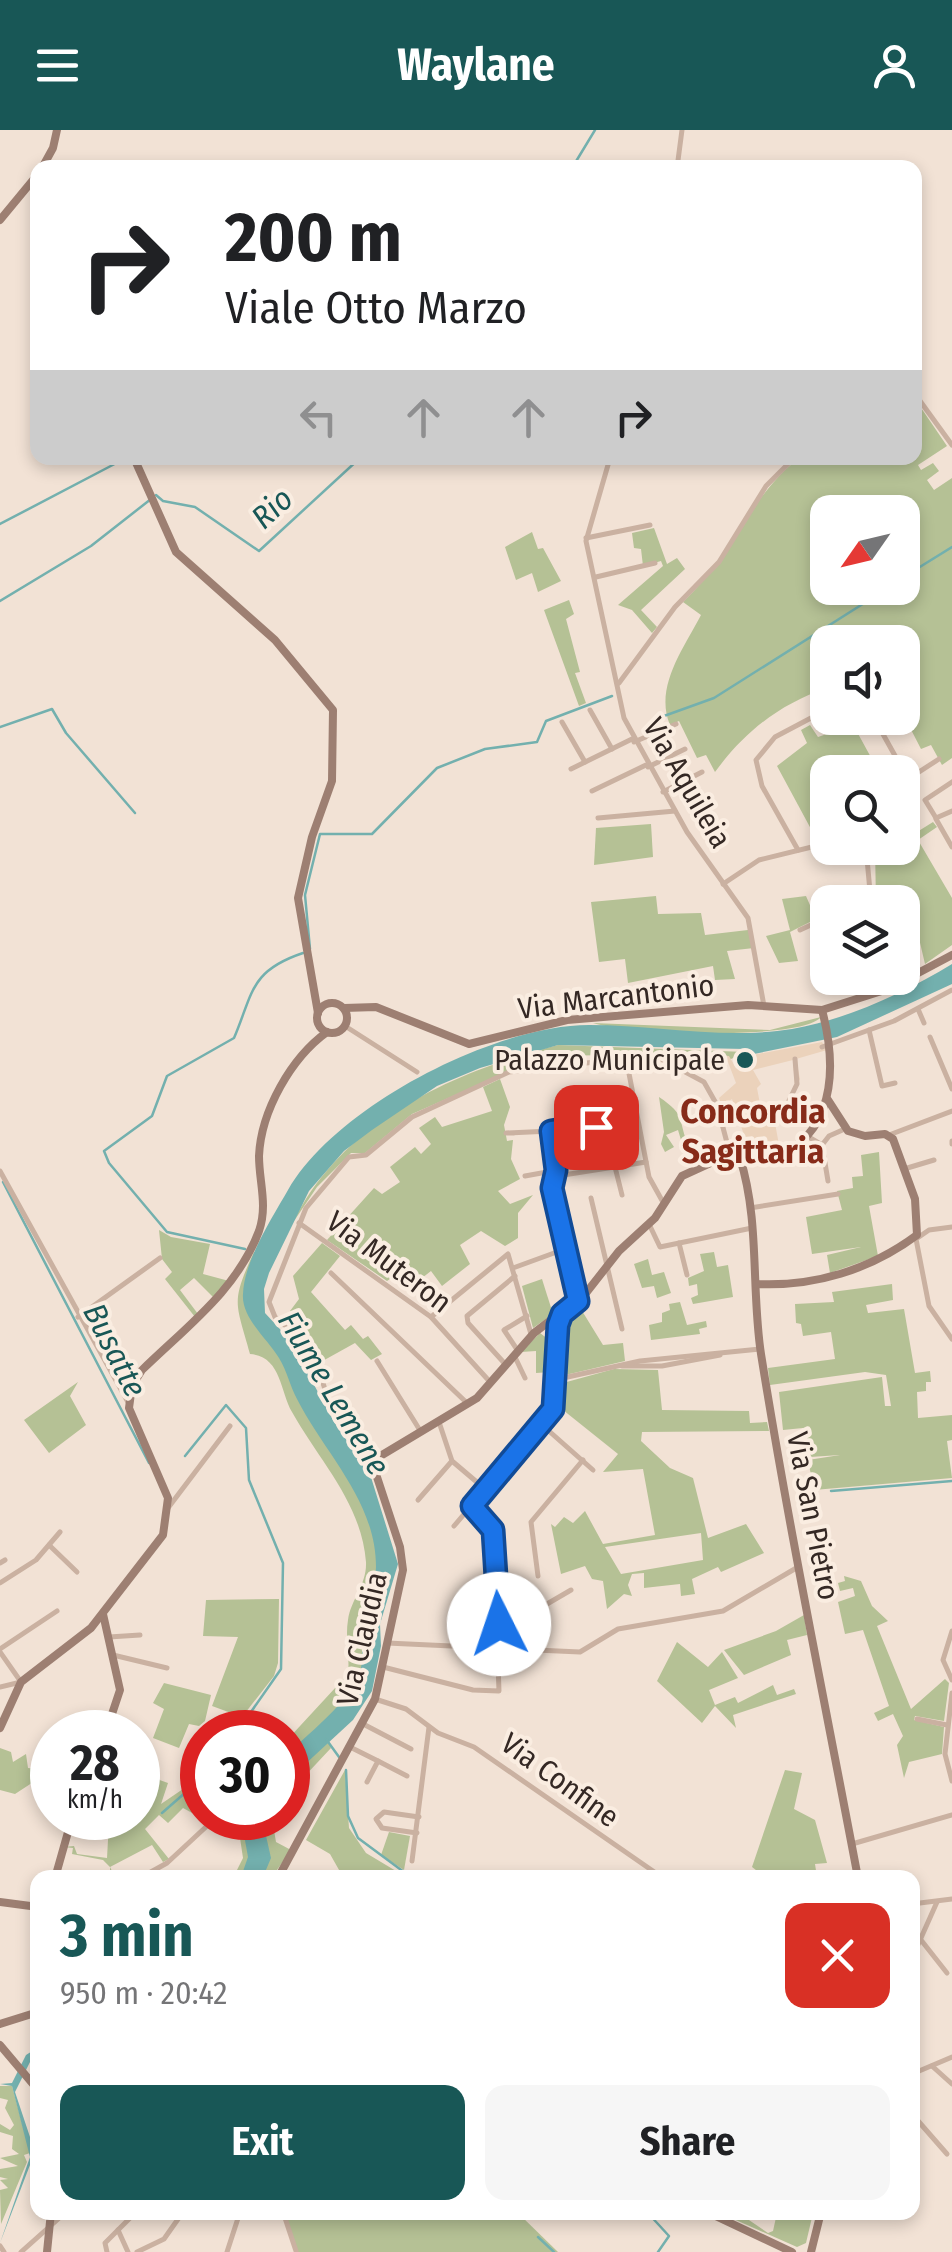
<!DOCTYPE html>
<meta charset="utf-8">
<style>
body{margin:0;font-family:"Fira Sans Condensed",sans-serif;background:#f6f6f6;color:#202124;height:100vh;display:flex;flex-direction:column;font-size:38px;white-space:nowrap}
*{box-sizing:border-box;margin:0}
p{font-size:32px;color:#757577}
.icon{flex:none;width:55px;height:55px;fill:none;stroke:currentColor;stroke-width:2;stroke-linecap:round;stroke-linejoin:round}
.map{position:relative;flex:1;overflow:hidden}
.drawer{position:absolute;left:30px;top:1740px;width:890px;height:350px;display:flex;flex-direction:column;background:#fff;border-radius:20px;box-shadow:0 5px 15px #0003}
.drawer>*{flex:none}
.hud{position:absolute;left:30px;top:30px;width:892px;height:305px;border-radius:20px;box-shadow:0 5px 15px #0003;background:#fff;color:#202124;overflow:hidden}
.needle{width:65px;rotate:236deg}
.controls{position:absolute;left:810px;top:365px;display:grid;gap:20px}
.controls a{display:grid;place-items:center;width:110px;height:110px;border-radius:20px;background:#fff;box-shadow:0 5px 15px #0003;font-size:50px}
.speed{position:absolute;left:30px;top:1580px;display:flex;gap:20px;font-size:50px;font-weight:700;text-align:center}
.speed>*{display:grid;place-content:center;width:130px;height:130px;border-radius:50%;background:#fff;box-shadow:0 5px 15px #0003;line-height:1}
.speed small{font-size:25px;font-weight:400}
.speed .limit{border:15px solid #d22;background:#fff;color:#111}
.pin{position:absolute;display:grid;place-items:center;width:85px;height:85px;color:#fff;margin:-42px;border-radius:20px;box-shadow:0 5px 15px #0006}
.me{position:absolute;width:110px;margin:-55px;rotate:356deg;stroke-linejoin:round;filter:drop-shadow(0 0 8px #0008)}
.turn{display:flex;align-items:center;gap:35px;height:210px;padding:0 30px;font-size:45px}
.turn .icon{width:130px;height:130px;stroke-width:2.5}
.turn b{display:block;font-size:70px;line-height:85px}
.lanes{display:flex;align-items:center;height:95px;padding:0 30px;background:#0003;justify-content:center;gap:50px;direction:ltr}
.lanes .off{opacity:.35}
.round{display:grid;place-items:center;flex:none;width:105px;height:105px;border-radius:20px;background:#f6f6f6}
.headline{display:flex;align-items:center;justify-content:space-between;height:170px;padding:0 30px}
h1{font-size:60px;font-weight:700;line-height:75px;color:#185756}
.primary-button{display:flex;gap:20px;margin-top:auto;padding:20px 30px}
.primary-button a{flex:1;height:115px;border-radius:20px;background:#185756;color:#fff;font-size:40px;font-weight:700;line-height:115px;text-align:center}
.primary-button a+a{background:#f6f6f6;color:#202124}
header{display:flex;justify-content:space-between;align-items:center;height:130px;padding:0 30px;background:#185756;color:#fff;font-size:45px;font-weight:700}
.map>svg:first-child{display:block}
</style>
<header><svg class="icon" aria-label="menu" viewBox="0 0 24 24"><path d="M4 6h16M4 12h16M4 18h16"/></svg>Waylane<svg class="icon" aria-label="person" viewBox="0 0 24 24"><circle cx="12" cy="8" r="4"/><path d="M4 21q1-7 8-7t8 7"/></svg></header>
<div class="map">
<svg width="952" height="2122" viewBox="0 0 952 2122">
<rect width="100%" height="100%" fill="#f2e2d5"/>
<g fill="#b5c195" fill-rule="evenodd">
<path d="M915 269 947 316 918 335 921 340 933 333 939 341 927 350 934 360 952 348V628L942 635 931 615 921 619 903 584 902 512H828L827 558C780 574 745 601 715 642L706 625 697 628 679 591 670 595C654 557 684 518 701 485L683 472C729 429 750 366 799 328H915ZM828 382H902V458H828Z"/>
<polygon points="654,398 667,434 677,428 685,439 641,480 657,497 652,503 632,480 618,475 663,436 661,431 643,436 641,419 634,418 632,403"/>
<polygon points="532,402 538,419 543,418 561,451 538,462 532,443 516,450 505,417"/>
<polygon points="569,470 574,484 566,489 580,542 575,543 586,573 579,576 544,480"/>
<polygon points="810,595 818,607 850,596 856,600 879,642 828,642 827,665 813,673 827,693 827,710 818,712 777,636 807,613 801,600"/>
<polygon points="903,677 917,702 933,692 937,697 918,710 952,768 952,815 925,834 910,770 876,772 875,718 902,718"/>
<polygon points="651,694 653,727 594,735 596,698"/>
<polygon points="656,766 658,784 701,783 705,805 748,800 754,818 727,821 735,849 715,850 713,836 628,853 625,829 599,832 591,772"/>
<polygon points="806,766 816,789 790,802 798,831 779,833 766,806 790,800 782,769"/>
<path d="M821 887C801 911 625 904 593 893L770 900Z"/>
<path d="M558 915 746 922 731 929 682 924 544 926 412 984 365 1023H351L317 1057 294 1091C343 991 455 941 558 915Z"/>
<polygon points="500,949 510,977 504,995 507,1011 513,1010 511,1029 520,1049 498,1061 510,1074 533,1065 518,1083 518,1108 505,1116 481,1101 460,1115 470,1134 442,1156 431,1141 413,1155 402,1141 387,1151 327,1110 374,1058 382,1064 400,1052 390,1037 415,1017 421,1024 431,1014 419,998 435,987 442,997 492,981 483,957"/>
<path d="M659 967C687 986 677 988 689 1018L684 1020 678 1000 666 1005 674 1017 665 1022 661 1014 664 1002Z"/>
<polygon points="879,1022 882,1073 869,1076 878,1126 830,1143 827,1125 861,1117 812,1124 806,1087 842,1080 837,1061 853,1058 852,1047 863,1046 861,1025"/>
<polygon points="159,1100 171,1107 210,1114 203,1144 229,1151 214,1168 194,1148 180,1160 198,1184 195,1187 165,1149 172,1142 162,1129"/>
<polygon points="322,1113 340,1126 311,1162 345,1200 351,1195 363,1209 368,1206 382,1224 371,1230 355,1213 319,1233 291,1192 290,1181 299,1169 293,1146"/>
<path d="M254 1122 271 1126 256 1179 383 1403 372 1496 376 1526 325 1606 331 1618 288 1664V1609L348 1544C350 1526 345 1508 348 1490 351 1469 367 1455 366 1432 361 1372 320 1332 292 1282 280 1261 281 1226 250 1224 236 1172 230 1174 254 1122Z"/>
<polygon points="714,1122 717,1137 728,1135 733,1167 693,1174 691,1168 698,1165 697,1154 689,1156 688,1148 704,1141 700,1124"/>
<polygon points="648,1129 652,1145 664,1142 671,1163 657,1168 654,1156 642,1158 634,1134"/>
<polygon points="542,1149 553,1184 533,1198 522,1156"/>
<polygon points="892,1154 893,1170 866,1175 868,1183 904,1179 915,1243 930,1241 931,1252 926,1252 926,1261 917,1262 918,1288 952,1285 952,1310 947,1311 952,1348 814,1360 808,1330 840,1325 810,1327 803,1298 783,1300 779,1262 882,1247 885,1276 891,1276 886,1245 865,1242 770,1255 768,1238 835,1229 831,1202 803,1206 801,1194 796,1193 795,1174 834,1172 832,1162"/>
<polygon points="680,1172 687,1195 706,1191 707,1197 699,1199 700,1204 651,1210 649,1195 662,1192 662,1183 670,1180 669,1174"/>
<polygon points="579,1176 603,1215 623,1213 625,1231 561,1246 559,1194"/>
<polygon points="540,1203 552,1212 551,1242 536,1243 536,1221 521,1222"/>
<path d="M614 1239 658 1240 662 1280 749 1281 750 1293 767 1292 769 1301 642 1302 641 1311 670 1338 693 1348 708 1408 746 1394 764 1423 721 1442 718 1437 692 1449 695 1464 681 1466 680 1454 644 1458V1443L632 1444 628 1455 632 1466 624 1464 607 1479 603 1451 592 1449 585 1436 561 1444 551 1394 555 1397 564 1387 573 1393 585 1381 603 1414 655 1405 643 1339 603 1342 618 1324 558 1276 563 1253ZM701 1403 703 1430 621 1444 605 1417Z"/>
<polygon points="78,1252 70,1266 86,1295 49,1323 24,1290"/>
<polygon points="844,1446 861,1451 872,1476 888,1491 877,1496 911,1579 945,1549 949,1553 944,1591 915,1586 914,1590 944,1597 942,1624 909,1632 904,1648 897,1615 903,1606 893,1584 878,1591 874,1583 889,1576 863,1500 845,1504 838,1472 855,1466 853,1458 840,1461 838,1453 845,1451"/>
<polygon points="279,1469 278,1533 274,1546 242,1587 212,1576 238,1507 203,1506 206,1470"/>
<polygon points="804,1485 807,1505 787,1510 791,1525 744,1545 724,1520 776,1501"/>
<polygon points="677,1512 708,1537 722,1522 738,1548 709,1560 715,1575 735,1567 738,1573 773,1555 777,1565 794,1559 796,1564 733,1585 736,1598 715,1576 702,1593 657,1551"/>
<polygon points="164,1553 211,1565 205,1591 199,1596 189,1594 179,1618 153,1608 164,1579 153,1573"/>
<polygon points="0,1618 11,1622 13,1632 26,1624 28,1638 47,1640 52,1628 52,1654 41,1647 15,1664 0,1660"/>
<polygon points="345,1640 349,1698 366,1723 406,1747 343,1747 330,1724 306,1710"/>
<polygon points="785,1640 802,1643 794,1679 815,1690 827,1733 815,1734 817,1747 765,1747 752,1737"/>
<polygon points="140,1643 168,1653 161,1674 202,1646 202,1670 194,1684 183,1678 168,1693 159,1685 145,1699 169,1729 163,1732 152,1715 110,1737 115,1747 110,1747 110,1737 103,1730 72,1724 73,1718 63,1717 74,1716 77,1724 107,1728 109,1692 94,1688 140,1692 145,1675 150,1677 154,1666 141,1661 138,1671"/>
<polygon points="237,1688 272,1688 276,1712 291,1720 272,1747 233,1748 243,1728"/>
<polygon points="389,1702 410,1706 404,1740 381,1725"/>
<polygon points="0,1956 12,1956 30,2023 24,2025 27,2032 1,2094 0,2060 8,2058 0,2050 8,2049 0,2047 0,2039 18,2036 0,2028 19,2024 12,2019 13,2006 0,2002 0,1994 10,2000 14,1995 5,1978 8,1970 0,1968"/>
<polygon points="285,2083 518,2083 558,2122 298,2122"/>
<polygon points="720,2083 746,2088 768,2103 773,2101 777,2083 813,2083 806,2113 797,2117"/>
</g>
<polygon fill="#ebd2bb" points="822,912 827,920 796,929 800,949 785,981 795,955 793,930 753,940 761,954 757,958 764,995 775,993 779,1015 763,1021 763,1025 750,1023 732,969 722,976 719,968 736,953 728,932 720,932 717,925 729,926 736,938 749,933 747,926"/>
<g fill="#73b0ae">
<path d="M952 834V854L837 907 749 925 745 919 558 915 480 938 437 956 372 1000 344 1021 309 1061 269 1143 264 1159 265 1183 290 1210 334 1292 370 1344 398 1434 380 1494 381 1516 372 1561 353 1590 288 1650V1624C311 1600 359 1566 362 1532 364 1515 356 1495 361 1479 366 1465 376 1453 376 1437 376 1371 325 1324 297 1269 290 1256 287 1241 279 1228 268 1209 241 1188 243 1164 244 1131 272 1088 288 1060 335 977 494 895 589 895 656 895 725 910 792 899 846 890 906 862 952 834Z"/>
<polygon points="241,1688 262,1688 271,1728 263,1747 241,1747 248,1727"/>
<polygon points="37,1918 15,1962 35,2022 0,2113 30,2027 12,1956 0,1954 12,1953 26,1925"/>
</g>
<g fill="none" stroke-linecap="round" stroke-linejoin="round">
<g stroke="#73b0ae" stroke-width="2.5">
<polyline points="572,38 595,0"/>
<polyline points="156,365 163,371 195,377 259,421 360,328"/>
<polyline points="0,394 126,328"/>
<polyline points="902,448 952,417"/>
<polyline points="0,471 91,416 151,369"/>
<polyline points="664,586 714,568 888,458"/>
<polyline points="0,597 52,579 66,603 135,683"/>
<polyline points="310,819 305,765 320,704 372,704 437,638 485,619 537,612 546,591 612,566"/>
<polyline points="3,1052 149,1333"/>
<path d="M245 1119 167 1102 109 1033 104 1021 152 986 167 946 234 908C253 864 249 841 303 823"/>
<polyline points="185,1326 226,1275 246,1298 249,1350 283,1433 281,1539 237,1602"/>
<polyline points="831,1361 952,1351"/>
<polyline points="326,1609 339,1627"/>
<polyline points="346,1640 348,1686 358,1708 412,1748"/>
<polyline points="162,1683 202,1648"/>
<polyline points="647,2082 669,2106 658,2122"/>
<polyline points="538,2107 554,2122"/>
</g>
<g stroke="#cab1a1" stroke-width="5">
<polyline points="677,38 682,0"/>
<polyline points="915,264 952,315"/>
<polyline points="610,328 586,411 624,588 687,702 748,788 764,876"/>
<polyline points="586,408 650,395"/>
<polyline points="596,447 655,433"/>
<polyline points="619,553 675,477 719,432 766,356 794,328"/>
<polyline points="590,580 612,619"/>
<polyline points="874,588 908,649"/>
<polyline points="562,592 585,632"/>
<polyline points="634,612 676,594"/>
<polyline points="648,637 685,619"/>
<polyline points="571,639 632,609"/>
<polyline points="952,652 925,670 936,688 952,681"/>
<polyline points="902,653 939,629"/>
<polyline points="592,661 646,635"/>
<polyline points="663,662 702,642"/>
<polyline points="598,688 675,681"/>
<polyline points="936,689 952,717"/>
<polyline points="866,718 871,772"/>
<polyline points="798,720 762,656 756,630 775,607 828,579"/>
<polyline points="723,754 759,730 828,713"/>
<polyline points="800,800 828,787"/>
<polyline points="886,848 888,859"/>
<polyline points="918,879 924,893"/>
<polyline points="345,896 417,942"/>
<polyline points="869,900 882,956 895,953"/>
<polyline points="930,907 952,959"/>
<polyline points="822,917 894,891 952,860"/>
<polyline points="626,928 649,1047 664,1074"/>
<polyline points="784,981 797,954 795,929"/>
<circle cx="590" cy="994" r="7"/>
<polyline points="514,1003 506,1003 551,1001"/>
<polyline points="889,1005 952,981"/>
<polyline points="807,1006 822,1015 829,1006 847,998"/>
<polyline points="952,1011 952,1014"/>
<polyline points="822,1015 828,1051"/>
<polyline points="615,1037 622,1065"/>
<polyline points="904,1039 934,1030"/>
<polyline points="0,1041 129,1274"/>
<polyline points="525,1046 547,1042 557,1046 646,1032"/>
<polyline points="591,1068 622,1199"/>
<polyline points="750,1078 838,1064"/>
<polyline points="299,1093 431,1187 491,1253"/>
<polyline points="649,1094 660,1117 752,1098"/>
<polyline points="952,1097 929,1100 916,1109 929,1176 952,1209"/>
<polyline points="679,1113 687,1145"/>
<polyline points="513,1138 565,1119"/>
<polyline points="331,1143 468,1274"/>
<polyline points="576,1168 552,1057 556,1040 551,1003 554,999 580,995"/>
<polyline points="78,1187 160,1128"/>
<polyline points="431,1187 508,1124 531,1204"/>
<polyline points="518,1221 504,1200 527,1186"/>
<polyline points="514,1225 525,1248"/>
<polyline points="377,1231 421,1302"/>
<polyline points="506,1235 468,1193 467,1186 515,1146"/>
<polyline points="622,1236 662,1236 720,1225"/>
<polyline points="554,1250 640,1231 760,1219"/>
<polyline points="439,1292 452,1331 485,1359"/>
<polyline points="541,1294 593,1340"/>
<polyline points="375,1340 329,1272 316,1231 303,1210 275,1187 269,1172 306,1078 349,1027 366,1025 412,987 509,942 638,927 661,929 704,952 717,975 730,1024"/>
<polyline points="418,1370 452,1331"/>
<polyline points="168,1378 230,1296"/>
<polyline points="454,1396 553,1279 557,1198 550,1191"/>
<polyline points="49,1415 77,1442"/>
<polyline points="0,1433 5,1430"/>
<polyline points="538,1446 531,1392 583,1330"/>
<polyline points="0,1453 36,1430 60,1402"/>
<polyline points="498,1476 547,1474 571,1460"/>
<polyline points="952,1501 943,1530 952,1550"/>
<polyline points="109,1507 140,1505"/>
<polyline points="387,1513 580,1522 618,1499 723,1481 798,1437"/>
<polyline points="0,1519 57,1481"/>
<polyline points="0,1522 21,1552 0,1557"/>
<polyline points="113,1525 167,1538"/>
<polyline points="383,1537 473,1560 499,1561 493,1400 472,1378"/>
<polyline points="952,1563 945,1624 952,1651"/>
<polyline points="375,1569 406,1579 438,1603 474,1617 663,1748"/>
<polyline points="917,1589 947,1595"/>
<polyline points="365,1595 411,1619"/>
<polyline points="352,1618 378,1631 367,1652"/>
<polyline points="378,1631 407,1646"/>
<polyline points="417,1703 382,1698 376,1689 384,1682 419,1687"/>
<polyline points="852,1714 952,1685"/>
<polyline points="412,1731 429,1597"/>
<polyline points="140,1748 167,1733 208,1695"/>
<polyline points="912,1774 952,1769"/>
<polyline points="921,1810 947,1843"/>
<polyline points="912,1828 937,1772"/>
<polyline points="932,1936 952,1954"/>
<polyline points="912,1944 952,1927"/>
<polyline points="912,1984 947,2024"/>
<polyline points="283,2082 296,2121"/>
<polyline points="0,2116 4,2122"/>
<polyline points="21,2122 66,2082"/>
<polyline points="107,2122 105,2113 118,2100"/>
<polyline points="128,2122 118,2100 136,2082"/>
<polyline points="137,2122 164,2109 183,2082"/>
<polyline points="227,2122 240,2082"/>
</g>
<g stroke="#9d7f72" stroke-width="8">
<polyline points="42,38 53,18 57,0"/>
<polyline points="0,90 38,44"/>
<polyline points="134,328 176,422 275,510 333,580 332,651 312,707 298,768 318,883"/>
<circle cx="332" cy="888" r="15"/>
<polyline points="344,878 376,877 469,914 567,890 748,875 822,880 888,859 952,825"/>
<path d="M740 1028C760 1091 751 1159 761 1224 789 1399 825 1573 858 1748"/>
<path d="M746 1031C832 1026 840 948 822 880"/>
<path d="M756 1154C814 1157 870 1140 917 1105L915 1069 893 1009 885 1004 865 1006 848 1001 828 970"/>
<polyline points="103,1484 120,1560 106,1602"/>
<path d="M0 1598 21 1552 91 1498 163 1405 168 1368 129 1278 132 1256 142 1240C186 1197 237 1160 259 1101 268 1075 259 1052 259 1026 261 981 291 928 327 902"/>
<polyline points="55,1748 72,1688"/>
<polyline points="278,1748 375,1569 403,1440 400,1417 375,1341 377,1328 477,1268 534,1203 586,1163 619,1121 655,1088 682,1046 730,1024 750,1030"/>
<polyline points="0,1772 38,1777"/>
<polyline points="0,1894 38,1882"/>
<polyline points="0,1915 38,1960"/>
<polyline points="707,2082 792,2122"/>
<polyline points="47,2122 51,2082"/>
<polyline points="811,2122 821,2082"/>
</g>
</g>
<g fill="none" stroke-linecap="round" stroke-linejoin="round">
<g stroke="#114b97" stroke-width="25">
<polyline id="route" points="499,1494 493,1400 472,1376 553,1279 558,1195 562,1184 578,1171 552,1058 556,1040 551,1001 580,996 591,1003 596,997"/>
</g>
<use href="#route" stroke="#1a73e8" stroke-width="18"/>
</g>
<circle fill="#185756" stroke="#faede1" stroke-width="4" cx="745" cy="930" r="10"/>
<g text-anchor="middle" stroke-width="8" stroke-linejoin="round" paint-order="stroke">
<g font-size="30" fill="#342824" stroke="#faede1">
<text transform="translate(687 653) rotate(60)" y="10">Via Aquileia</text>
<text transform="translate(616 867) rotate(-7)" y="10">Via Marcantonio</text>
<text transform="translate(389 1132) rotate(37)" y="10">Via Muteron</text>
<text transform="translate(813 1386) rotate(79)" y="10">Via San Pietro</text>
<text transform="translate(362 1509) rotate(-77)" y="10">Via Claudia</text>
<text transform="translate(560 1650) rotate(36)" y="10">Via Confine</text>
</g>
<g font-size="30" fill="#342824" stroke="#faede1" text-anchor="end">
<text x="725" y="940">Palazzo Municipale</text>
</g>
<g font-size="32" font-style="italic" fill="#185756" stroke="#faede1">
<text transform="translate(272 378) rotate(-43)" y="11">Rio</text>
<text transform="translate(115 1220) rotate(63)" y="11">Busatte</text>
<text transform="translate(334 1263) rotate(59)" y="11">Fiume Lemene</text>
</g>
<g font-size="35" font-weight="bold" fill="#872b19" stroke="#faede1">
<text x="753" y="993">Concordia<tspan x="753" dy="40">Sagittaria</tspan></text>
</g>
</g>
</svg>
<div class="controls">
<a><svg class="needle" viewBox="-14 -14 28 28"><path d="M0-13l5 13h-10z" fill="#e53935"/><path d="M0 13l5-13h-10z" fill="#757577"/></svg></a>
<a><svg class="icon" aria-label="sound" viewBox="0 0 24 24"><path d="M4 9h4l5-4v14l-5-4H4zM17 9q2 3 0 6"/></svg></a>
<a><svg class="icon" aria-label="search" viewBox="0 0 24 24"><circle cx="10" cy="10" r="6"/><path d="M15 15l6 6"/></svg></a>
<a><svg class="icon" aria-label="layers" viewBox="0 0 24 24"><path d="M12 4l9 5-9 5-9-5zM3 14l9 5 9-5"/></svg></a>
</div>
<div class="speed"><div>28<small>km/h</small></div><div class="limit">30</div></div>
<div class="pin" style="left:596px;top:997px;background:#d93025"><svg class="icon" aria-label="arrive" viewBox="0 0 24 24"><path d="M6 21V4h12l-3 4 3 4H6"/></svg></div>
<svg class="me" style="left:499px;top:1494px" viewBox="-20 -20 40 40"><circle r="19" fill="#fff"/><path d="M0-13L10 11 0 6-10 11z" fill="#1a73e8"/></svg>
<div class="hud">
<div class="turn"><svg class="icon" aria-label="right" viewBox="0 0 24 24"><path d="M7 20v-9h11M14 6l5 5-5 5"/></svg><div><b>200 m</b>Viale Otto Marzo</div></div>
<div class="lanes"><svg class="icon off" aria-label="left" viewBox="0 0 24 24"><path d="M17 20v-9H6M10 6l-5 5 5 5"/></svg><svg class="icon off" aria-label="ahead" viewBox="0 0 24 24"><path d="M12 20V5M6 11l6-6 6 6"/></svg><svg class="icon off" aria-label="ahead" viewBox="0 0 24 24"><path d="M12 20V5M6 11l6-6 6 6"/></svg><svg class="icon" aria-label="right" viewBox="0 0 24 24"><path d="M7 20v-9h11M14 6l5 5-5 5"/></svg></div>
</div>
<section class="drawer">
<div class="headline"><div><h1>3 min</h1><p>950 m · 20:42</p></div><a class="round" style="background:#d93025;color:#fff"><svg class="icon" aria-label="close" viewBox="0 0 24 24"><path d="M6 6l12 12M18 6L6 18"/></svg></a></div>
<div class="primary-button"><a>Exit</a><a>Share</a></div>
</section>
</div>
